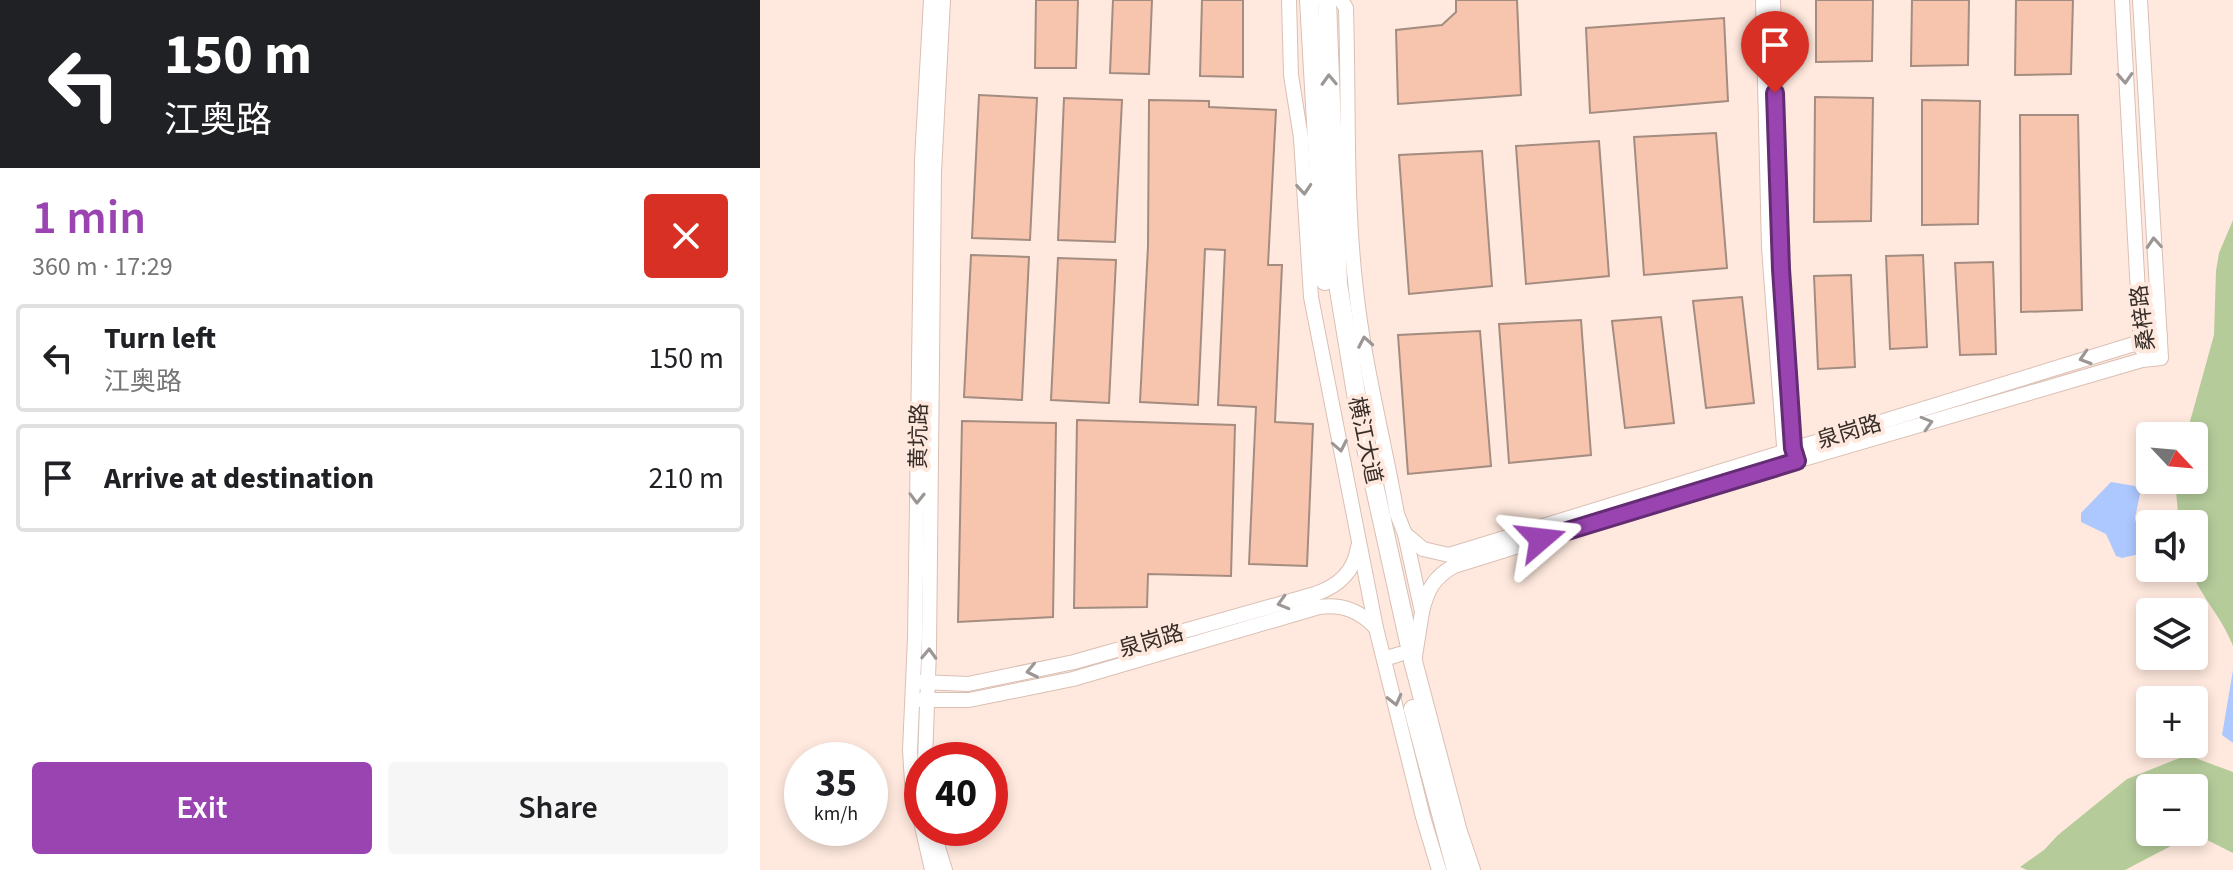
<!DOCTYPE html>
<meta charset="utf-8">
<style>
body{margin:0;font-family:"Source Sans 3","Noto Sans SC",sans-serif;background:#f6f6f6;color:#202124;height:100vh;display:flex;flex-direction:column;font-size:30px;white-space:nowrap}
*{box-sizing:border-box;margin:0}
p{font-size:26px;color:#757577}
.icon{flex:none;width:44px;height:44px;fill:none;stroke:currentColor;stroke-width:2;stroke-linecap:round;stroke-linejoin:round}
.map{position:relative;flex:1;overflow:hidden}
.side{display:flex;flex-direction:column;background:#fff;width:760px}
.side>*{flex:none}
.hud{background:#202124;color:#fff;overflow:hidden}
.needle{width:52px;rotate:116deg}
.buttons{position:absolute;left:1376px;top:422px;display:grid;gap:16px}
.buttons a{display:grid;place-items:center;width:72px;height:72px;border-radius:8px;background:#fff;box-shadow:0 4px 12px #0003;font-size:40px}
.speed{position:absolute;left:24px;top:742px;display:flex;gap:16px;font-size:40px;font-weight:700;text-align:center}
.speed>*{display:grid;place-content:center;width:104px;height:104px;border-radius:50%;background:#fff;box-shadow:0 4px 12px #0003;line-height:1}
.speed small{font-size:20px;font-weight:400}
.speed .limit{border:12px solid #d22;background:#fff;color:#111}
.pin{position:absolute;display:grid;place-items:center;width:68px;height:68px;color:#fff;margin:-82px -34px;border-radius:50% 50% 50% 0;rotate:-45deg;box-shadow:0 0 8px #0007}
.pin .icon{rotate:45deg}
.me{position:absolute;width:88px;margin:-44px;rotate:73deg;stroke-linejoin:round;filter:drop-shadow(0 0 6px #0008)}
.turn{display:flex;align-items:center;gap:28px;height:168px;padding:0 32px;font-size:36px}
.turn .icon{width:104px;height:104px;stroke-width:2.5}
.turn b{display:block;font-size:56px;line-height:68px}
.round{display:grid;place-items:center;flex:none;width:84px;height:84px;border-radius:8px;background:#f6f6f6}
.summary{display:flex;align-items:center;justify-content:space-between;height:136px;padding:0 32px}
h1{font-size:48px;font-weight:600;line-height:60px;color:#9944b1}
.primary-button{display:flex;gap:16px;margin-top:auto;padding:16px 32px}
.primary-button a{flex:1;height:92px;border-radius:8px;background:#9944b1;color:#fff;font-size:32px;font-weight:600;line-height:92px;text-align:center}
.primary-button a+a{background:#f6f6f6;color:#202124}
ul{padding:0;list-style:none}
li{display:flex;align-items:center;gap:24px;height:108px;margin:0 16px 12px;padding:0 16px;border:4px solid #e0e0e0;border-radius:8px}
li div{flex:1}
li b{display:block;font-size:30px}
li em{font-style:normal}
main{display:flex;flex:1;min-height:0}
.map>svg:first-child{display:block}
</style>
<main>
<section class="side">
<div class="hud">
<div class="turn"><svg class="icon" aria-label="left" viewBox="0 0 24 24"><path d="M17 20v-9H6M10 6l-5 5 5 5"/></svg><div><b>150 m</b>江奥路</div></div>
</div>
<div class="summary"><div><h1>1 min</h1><p>360 m · 17:29</p></div><a class="round" style="background:#d93025;color:#fff"><svg class="icon" aria-label="close" viewBox="0 0 24 24"><path d="M6 6l12 12M18 6L6 18"/></svg></a></div>
<ul>
<li><svg class="icon" aria-label="left" viewBox="0 0 24 24"><path d="M17 20v-9H6M10 6l-5 5 5 5"/></svg><div><b>Turn left</b><p>江奥路</p></div><em>150 m</em></li>
<li><svg class="icon" aria-label="arrive" viewBox="0 0 24 24"><path d="M6 21V4h12l-3 4 3 4H6"/></svg><div><b>Arrive at destination</b></div><em>210 m</em></li>
</ul>
<div class="primary-button"><a>Exit</a><a>Share</a></div>
</section>
<div class="map">
<svg width="1473" height="870" viewBox="0 0 1473 870">
<rect width="100%" height="100%" fill="#ffe9de"/>
<g fill="#b5cb9a" fill-rule="evenodd">
<path d="M1473 220V646C1462 617 1440 596 1430 568H1434V524H1419L1415 480H1434V436H1426L1454 335 1456 271 1459 253Z"/>
<path d="M1427 755 1473 772V853L1447 840 1428 837 1365 870H1267L1260 867 1284 850 1298 835 1367 779ZM1390 788H1434V832H1390Z"/>
</g>
<g fill="#acc8fe">
<polygon points="1351,482 1375,486 1380,494 1375,518 1382,547 1379,554 1362,558 1356,556 1346,534 1321,522 1321,513"/>
<polygon points="1473,670 1473,743 1462,735"/>
</g>
<g fill="#f7c5ad" stroke="#a58c80" stroke-width="2">
<polygon points="276,0 318,0 316,68 275,68"/>
<polygon points="353,0 392,0 389,74 350,73"/>
<polygon points="442,0 483,0 483,77 440,76"/>
<polygon points="696,0 757,0 761,95 638,104 636,30 682,25 696,12"/>
<polygon points="1056,0 1113,0 1112,61 1056,62"/>
<polygon points="1152,0 1209,0 1208,65 1151,66"/>
<polygon points="1256,0 1313,0 1311,74 1255,75"/>
<polygon points="964,18 968,101 830,113 826,28"/>
<polygon points="219,95 277,98 270,240 212,238"/>
<polygon points="1055,97 1113,98 1111,221 1054,222"/>
<polygon points="304,98 362,100 355,242 298,240"/>
<polygon points="389,100 449,101 449,107 516,110 508,265 522,265 515,422 553,424 547,566 489,564 496,407 458,405 465,250 445,249 438,405 380,402 388,246"/>
<polygon points="1162,100 1220,101 1218,224 1162,225"/>
<polygon points="1260,115 1318,115 1322,310 1261,312"/>
<polygon points="956,133 967,268 884,275 874,137"/>
<polygon points="839,141 849,276 766,284 756,146"/>
<polygon points="722,151 732,286 649,294 639,155"/>
<polygon points="211,255 269,257 262,400 204,397"/>
<polygon points="1163,255 1167,347 1130,349 1126,256"/>
<polygon points="298,258 356,260 349,403 291,400"/>
<polygon points="1233,262 1236,354 1200,355 1195,263"/>
<polygon points="1091,275 1095,367 1058,369 1054,276"/>
<polygon points="982,297 994,403 946,408 933,301"/>
<polygon points="901,317 914,423 865,428 852,321"/>
<polygon points="821,320 831,455 749,463 739,324"/>
<polygon points="720,331 731,466 648,474 638,335"/>
<polygon points="317,420 475,425 471,576 388,574 387,607 314,608"/>
<polygon points="202,421 296,423 293,617 198,622"/>
</g>
<g fill="none" stroke-linecap="round" stroke-linejoin="round">
<g stroke="#dabfb3" stroke-width="16">
<g id="minor">
<polyline points="171,0 162,160 155,638 150,750 152,782 172,870"/>
<polyline points="529,0 531,75 541,138 551,297 616,628 663,817 679,870"/>
<path d="M581 0 586 8C589 103 585 196 596 290 604 365 624 440 637 514L645 534 662 612 655 656"/>
<polyline points="1003,0 1009,248 1025,459"/>
<polyline points="1013,0 1021,269 1032,429"/>
<polyline points="1362,0 1381,348"/>
<polyline points="645,534 663,549 689,555 1400,336"/>
<path d="M662 612C667 590 674 577 694 566L982 477 1382 360 1401 358 1380 0"/>
<polyline points="624,659 640,654"/>
<path d="M160 682 208 684 314 662 555 594C579 586 594 572 598 547"/>
<path d="M161 700H209L313 679 559 607C583 604 600 611 616 628"/>
<polyline points="165,760 169,650 174,172 183,0"/>
<polyline points="172,828 185,870"/>
</g>
</g>
<g stroke="#dabfb3" stroke-width="20">
<g id="major">
<polyline points="549,0 565,281"/>
<polyline points="567,0 578,284 589,351 602,430 654,665 698,832 711,870"/>
<polyline points="653,709 696,870"/>
</g>
</g>
<use href="#minor" stroke="#fff" stroke-width="14"/>
<use href="#major" stroke="#fff" stroke-width="18"/>
</g>
<defs><path id="oneway-chevron" d="M-2-3.5L2.5 0L-2 3.5" fill="none" stroke-width="1.6" stroke-linecap="round" stroke-linejoin="round" transform="scale(2)"/></defs>
<g stroke="#9c9694">
<use href="#oneway-chevron" transform="translate(1365 78) rotate(87)"/>
<use href="#oneway-chevron" transform="translate(569 80) rotate(-92)"/>
<use href="#oneway-chevron" transform="translate(544 189) rotate(86)"/>
<use href="#oneway-chevron" transform="translate(1394 243) rotate(-94)"/>
<use href="#oneway-chevron" transform="translate(605 342) rotate(-100)"/>
<use href="#oneway-chevron" transform="translate(1325 358) rotate(163)"/>
<use href="#oneway-chevron" transform="translate(1167 423) rotate(-16)"/>
<use href="#oneway-chevron" transform="translate(580 446) rotate(79)"/>
<use href="#oneway-chevron" transform="translate(157 498) rotate(91)"/>
<use href="#oneway-chevron" transform="translate(523 603) rotate(164)"/>
<use href="#oneway-chevron" transform="translate(169 654) rotate(-88)"/>
<use href="#oneway-chevron" transform="translate(272 671) rotate(168)"/>
<use href="#oneway-chevron" transform="translate(635 700) rotate(76)"/>
</g>
<g fill="none" stroke-linecap="round" stroke-linejoin="round">
<g stroke="#632c73" stroke-width="20">
<polyline id="route" points="781,539 1037,461 1033,448 1021,269 1015,93"/>
</g>
<use href="#route" stroke="#9944b1" stroke-width="14"/>
</g>
<g text-anchor="middle" stroke-width="8" stroke-linejoin="round" paint-order="stroke">
<g font-size="22" fill="#382e29" stroke="#ffe9de">
<text transform="translate(1382 318) rotate(-97)" y="8">桑梓路</text>
<text transform="translate(1089 431) rotate(-17)" y="8">泉岗路</text>
<text transform="translate(158 436) rotate(-89)" y="8">黄坑路</text>
<text transform="translate(606 440) rotate(78)" y="8">横江大道</text>
<text transform="translate(391 640) rotate(-16)" y="8">泉岗路</text>
</g>
</g>
</svg>
<div class="buttons">
<a><svg class="needle" viewBox="-14 -14 28 28"><path d="M0-13l5 13h-10z" fill="#e53935"/><path d="M0 13l5-13h-10z" fill="#757577"/></svg></a>
<a><svg class="icon" aria-label="sound" viewBox="0 0 24 24"><path d="M4 9h4l5-4v14l-5-4H4zM17 9q2 3 0 6"/></svg></a>
<a><svg class="icon" aria-label="layers" viewBox="0 0 24 24"><path d="M12 4l9 5-9 5-9-5zM3 14l9 5 9-5"/></svg></a>
<a>+</a>
<a>−</a>
</div>
<div class="speed"><div>35<small>km/h</small></div><div class="limit">40</div></div>
<div class="pin" style="left:1015px;top:93px;background:#d93025"><svg class="icon" aria-label="arrive" viewBox="0 0 24 24"><path d="M6 21V4h12l-3 4 3 4H6"/></svg></div>
<svg class="me" style="left:781px;top:539px" viewBox="-20 -20 40 40"><path d="M0-17L14 15 0 8-14 15z" fill="#9944b1" stroke="#fff" stroke-width="4"/></svg>
</div>
</main>
